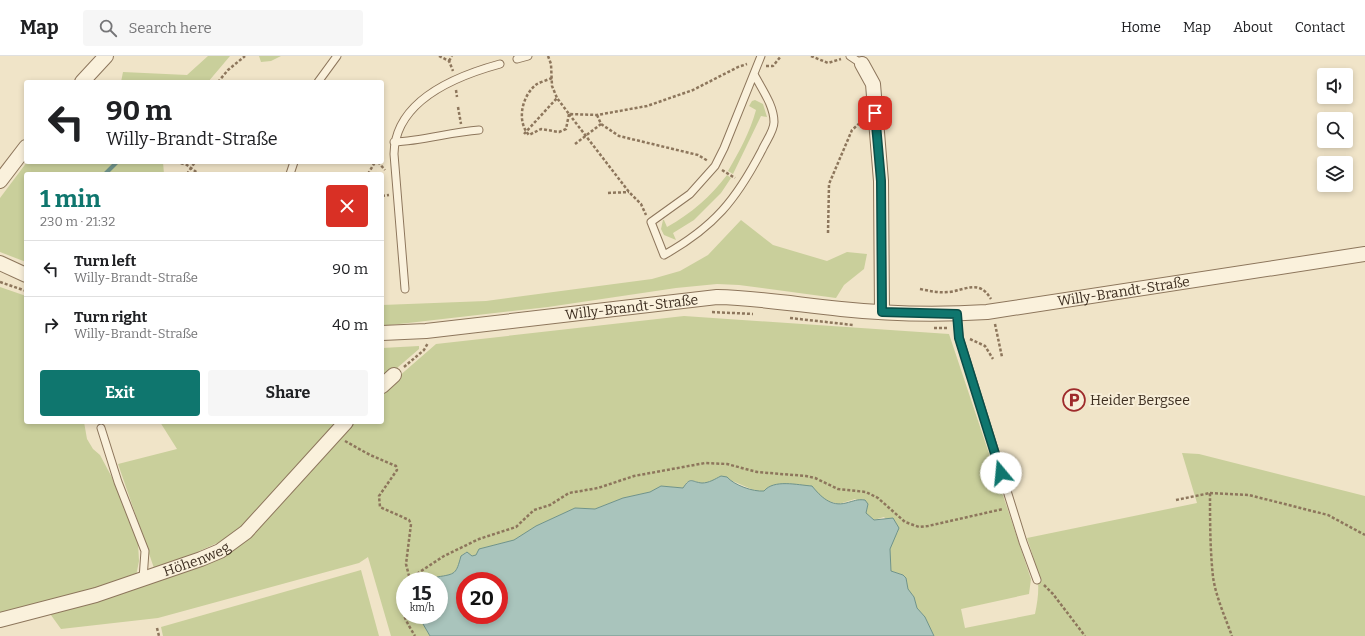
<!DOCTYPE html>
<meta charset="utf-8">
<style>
body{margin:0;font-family:Bitter,serif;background:#f6f6f6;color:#202124;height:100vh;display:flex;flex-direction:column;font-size:15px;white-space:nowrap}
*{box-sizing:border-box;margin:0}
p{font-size:13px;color:#757577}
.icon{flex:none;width:22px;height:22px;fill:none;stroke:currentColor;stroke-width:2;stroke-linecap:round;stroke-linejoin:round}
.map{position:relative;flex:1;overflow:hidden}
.details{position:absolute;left:24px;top:116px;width:360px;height:252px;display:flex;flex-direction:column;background:#fff;border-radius:4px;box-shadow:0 2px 6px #0003}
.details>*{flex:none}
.hud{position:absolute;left:24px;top:24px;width:360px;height:84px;border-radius:4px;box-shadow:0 2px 6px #0003;background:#fff;color:#202124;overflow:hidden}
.fabs{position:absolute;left:1317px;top:12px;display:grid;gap:8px}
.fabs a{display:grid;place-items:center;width:36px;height:36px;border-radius:4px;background:#fff;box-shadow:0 2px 6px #0003;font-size:20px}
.speed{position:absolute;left:396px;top:516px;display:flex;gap:8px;font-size:20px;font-weight:700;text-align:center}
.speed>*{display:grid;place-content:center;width:52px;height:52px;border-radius:50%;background:#fff;box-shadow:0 2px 6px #0003;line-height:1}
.speed small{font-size:10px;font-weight:400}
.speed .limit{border:6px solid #d22;background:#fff;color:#111}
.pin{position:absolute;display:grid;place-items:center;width:34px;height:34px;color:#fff;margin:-17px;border-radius:8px;box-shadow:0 2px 6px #0006}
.me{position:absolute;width:44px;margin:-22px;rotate:343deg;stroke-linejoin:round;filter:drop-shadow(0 0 3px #0008)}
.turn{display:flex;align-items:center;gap:14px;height:84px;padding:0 16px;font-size:18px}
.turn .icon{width:52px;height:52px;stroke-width:2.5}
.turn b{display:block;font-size:28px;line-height:34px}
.round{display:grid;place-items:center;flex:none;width:42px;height:42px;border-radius:4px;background:#f6f6f6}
.headline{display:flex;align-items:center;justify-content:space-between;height:68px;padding:0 16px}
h1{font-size:24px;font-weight:700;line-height:30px;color:#0f766e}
.action{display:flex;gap:8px;margin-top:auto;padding:8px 16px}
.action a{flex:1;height:46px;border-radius:4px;background:#0f766e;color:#fff;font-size:16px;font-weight:700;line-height:46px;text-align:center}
.action a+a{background:#f6f6f6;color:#202124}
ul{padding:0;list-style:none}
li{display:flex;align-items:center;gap:12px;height:56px;padding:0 16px;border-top:1px solid #e0e0e0}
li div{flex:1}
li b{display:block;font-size:15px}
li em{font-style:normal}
header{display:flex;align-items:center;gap:24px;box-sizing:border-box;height:56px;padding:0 20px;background:#fff;border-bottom:1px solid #e0e0e0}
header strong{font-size:19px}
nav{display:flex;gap:22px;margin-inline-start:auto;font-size:14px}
.search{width:280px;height:36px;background:#f6f6f6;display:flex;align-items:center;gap:10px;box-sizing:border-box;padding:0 14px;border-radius:4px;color:#757577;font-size:15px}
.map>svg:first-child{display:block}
</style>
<header>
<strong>Map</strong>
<div class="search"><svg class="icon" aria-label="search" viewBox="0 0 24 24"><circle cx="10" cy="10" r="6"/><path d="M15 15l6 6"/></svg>Search here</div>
<nav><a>Home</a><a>Map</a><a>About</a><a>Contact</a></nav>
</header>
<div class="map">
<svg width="1365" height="580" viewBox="0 0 1365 580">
<rect width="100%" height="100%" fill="#f0e4c8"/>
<g fill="#c9cf9b">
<polygon points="208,0 230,0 208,26 121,26 123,16 187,19"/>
<polygon points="259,0 281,0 271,5 261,6"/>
<path d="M755 44 763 48 767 61 761 60 733 118 728 115C739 96 750 76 756 54L749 50 752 45Z"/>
<polygon points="27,106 163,106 164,118 26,118 26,206 0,196 0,142"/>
<path d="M727 119 731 122 721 137 694 164 673 177 676 184 664 179 661 173 663 164H664L667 171C692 157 710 141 727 119Z"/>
<polygon points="741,164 773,189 827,205 847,196 867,198 864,213 844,229 836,242 739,229 717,228 676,232 548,251 382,270 382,249 486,245 652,223 680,215 708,199"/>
<polygon points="0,231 26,240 26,366 84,366 87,383 93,393 100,399 116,429 138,487 139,505 136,520 65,544 0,557"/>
<path d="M684 260 949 278 1031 523 1029 538 961 553 965 572 1035 558C1042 526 1037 512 1027 482L1197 447 1182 397 1199 398 1365 440V580H934L925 561 917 552 914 541 908 533 906 522 903 519 891 515C890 501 887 486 898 476L884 461 874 464 866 457 868 448 855 443 839 448 824 444 811 430 758 436 721 420C716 423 709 427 702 427 692 426 690 420 683 432L661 430 650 436 623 442 595 453 575 452 536 470 514 484 480 493 476 499 471 500 466 496 461 500C456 518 456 518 437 521L436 525H405V559H418L430 580H391L368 501 359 507 158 562 61 573 48 555 247 482 353 366H382V335L436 288Z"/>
<polygon points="419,290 419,293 382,325 382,292"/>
<polygon points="160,366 337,366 248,465 226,483 155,515 118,408 177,393"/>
<polygon points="361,514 379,580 163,580 161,571"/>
</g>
<path fill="#a9c4bc" stroke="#6f938a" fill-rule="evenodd" d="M721 420 727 421C734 429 753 436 764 435 774 423 797 429 812 430 821 441 831 451 846 447 854 445 857 443 865 444L868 448 866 457 874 464 893 462 899 472 890 493 891 515 903 519 906 522 908 533 914 541 917 552 925 561 934 580H430L419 561 418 559H439V525H436L437 521C456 518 456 518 461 500L467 496 472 500 476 499 479 493 514 484 536 470 575 452 595 453 623 442 650 436 661 430 683 432C691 420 691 426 702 427 709 427 715 423 721 420ZM465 525H499V559H465Z"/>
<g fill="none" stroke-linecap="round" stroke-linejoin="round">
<polyline stroke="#6f938a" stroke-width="4" points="105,118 117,106"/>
<g stroke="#8d765c" stroke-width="9">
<g id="service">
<polyline points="850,0 862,8"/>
<polyline points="517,3 528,0"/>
<path d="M754 18C761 32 774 49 774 66 774 75 766 85 762 94 736 144 714 171 664 199L651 166 690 138 715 110 724 92 761 0"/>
<polyline points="318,26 337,0"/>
<path d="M394 86C423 85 450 76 479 74"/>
<polyline points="290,118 294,106"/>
<path d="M405 233 394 98C395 44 456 20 500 8"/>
<polyline points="957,258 959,281 1023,486 1037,524"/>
<polyline points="101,372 118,426 145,495 143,523"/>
</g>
</g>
<g stroke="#8d765c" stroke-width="16">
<g id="minor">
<polyline points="862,8 873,28 881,125 882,256"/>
<polyline points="82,26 106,0"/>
<polyline points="0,125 26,91"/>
<polyline points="0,207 26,219"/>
<path id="s1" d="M382 277 426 275 717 241C759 242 800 249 841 253 889 258 939 259 987 256L1365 198"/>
<polyline points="382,330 394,319"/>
<path id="s2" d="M0 564 96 539 201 503 220 495 246 476 346 366"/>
</g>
</g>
<g stroke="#8d765c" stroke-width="2.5" stroke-dasharray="3 2" stroke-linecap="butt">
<polyline points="439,0 449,5 453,15"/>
<polyline points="548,0 551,8 552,30 557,42"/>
<polyline points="811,0 828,7 841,3"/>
<polyline points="449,5 452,0"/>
<polyline points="766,10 773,10 781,0"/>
<path d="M552 22C547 24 541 26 537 28 522 39 516 65 529 79L541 73 559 76 566 73 569 58"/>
<polyline points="218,26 228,14 245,0"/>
<polyline points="456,34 457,41"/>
<polyline points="458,51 461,68"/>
<polyline points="569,58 629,136 641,148 646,159"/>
<polyline points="597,59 601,68 619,80 698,99 708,105"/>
<polyline points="524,78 557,42 569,58 597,59 647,50 693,34 738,11 747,8"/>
<polyline points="575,88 601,68"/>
<polyline points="176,106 187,109 199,118"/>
<polyline points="378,106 385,114"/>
<polyline points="722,114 735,122"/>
<polyline points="187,118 195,106"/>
<polyline points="368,118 375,106"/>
<polyline points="608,137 629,136"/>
<polyline points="382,140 389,139"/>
<polyline points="828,177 829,128 852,74 863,64"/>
<polyline points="0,226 26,235"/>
<path d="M920 233C930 235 939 237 949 236 966 234 979 223 991 243"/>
<polyline points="712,256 753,258"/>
<polyline points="790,262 853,269"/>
<polyline points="995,268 1002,301"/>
<polyline points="934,272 949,272"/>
<polyline points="970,283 985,290 993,303"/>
<polyline points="404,311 424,294 428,287"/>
<polyline points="345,385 370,399 396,410 397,414 379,440 380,451 409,464 411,468 406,508 410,524"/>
<polyline points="1210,437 1249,439 1328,459 1365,479"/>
<path d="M1176 444 1210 437C1210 464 1210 493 1213 521 1216 541 1225 561 1232 580"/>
<polyline points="410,525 418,517 444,500 479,483 516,471 534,454 550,449 569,437 598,432 634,420 705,407 727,408 757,416 806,420 815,422 838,433 866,436 878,442 905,466 919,471 928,470 1003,453"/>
<polyline points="1044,529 1053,538 1085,580"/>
<path d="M405 532C395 548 407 567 415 580"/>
<polyline points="157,572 159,580"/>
</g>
<use href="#service" stroke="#faf1dc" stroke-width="7"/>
<use href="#minor" stroke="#faf1dc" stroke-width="14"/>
</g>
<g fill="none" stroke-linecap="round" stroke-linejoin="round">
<g stroke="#0a4d48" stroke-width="10">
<polyline id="route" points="875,57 881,125 882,256 957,258 959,282 1001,417"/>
</g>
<use href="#route" stroke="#0f766e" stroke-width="7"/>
</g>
<defs>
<g id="parking-ring" transform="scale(1.15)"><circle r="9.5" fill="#f7eed8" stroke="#9e2a2b" stroke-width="1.5"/><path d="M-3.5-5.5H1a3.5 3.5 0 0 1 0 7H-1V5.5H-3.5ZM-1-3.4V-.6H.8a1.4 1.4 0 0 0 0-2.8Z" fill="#9e2a2b"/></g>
</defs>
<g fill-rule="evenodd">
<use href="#parking-ring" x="1074" y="344"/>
</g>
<g text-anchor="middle" stroke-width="4" stroke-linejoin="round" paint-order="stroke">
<g font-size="14" fill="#3d2e20" stroke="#f7eed8">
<text dy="5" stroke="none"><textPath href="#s1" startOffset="746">Willy-Brandt-Straße</textPath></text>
<text dy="5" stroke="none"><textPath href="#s1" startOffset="251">Willy-Brandt-Straße</textPath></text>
<text dy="5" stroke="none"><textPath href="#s2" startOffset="206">Höhenweg</textPath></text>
</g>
<g font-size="14" fill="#3d2e20" stroke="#f7eed8" text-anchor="start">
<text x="1090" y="349">Heider Bergsee</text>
</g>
</g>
</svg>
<div class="fabs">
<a><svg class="icon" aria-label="sound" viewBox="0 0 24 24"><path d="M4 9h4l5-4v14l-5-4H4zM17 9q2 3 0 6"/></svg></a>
<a><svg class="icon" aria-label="search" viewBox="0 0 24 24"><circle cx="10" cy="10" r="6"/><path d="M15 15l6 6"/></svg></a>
<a><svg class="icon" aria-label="layers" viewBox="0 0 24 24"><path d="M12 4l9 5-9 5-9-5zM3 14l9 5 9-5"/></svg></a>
</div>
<div class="speed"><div>15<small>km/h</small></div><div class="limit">20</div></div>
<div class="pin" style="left:875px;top:57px;background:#d93025"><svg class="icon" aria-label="arrive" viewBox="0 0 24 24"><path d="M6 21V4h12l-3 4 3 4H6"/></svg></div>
<svg class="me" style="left:1001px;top:417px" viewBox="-20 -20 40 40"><circle r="19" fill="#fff"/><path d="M0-13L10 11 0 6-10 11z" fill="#0f766e"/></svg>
<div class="hud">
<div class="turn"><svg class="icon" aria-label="left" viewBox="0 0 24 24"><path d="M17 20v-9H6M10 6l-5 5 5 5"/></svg><div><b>90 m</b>Willy-Brandt-Straße</div></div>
</div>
<section class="details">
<div class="headline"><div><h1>1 min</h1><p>230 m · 21:32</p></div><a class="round" style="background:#d93025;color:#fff"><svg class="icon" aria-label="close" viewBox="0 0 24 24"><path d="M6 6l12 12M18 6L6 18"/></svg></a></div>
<ul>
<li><svg class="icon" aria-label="left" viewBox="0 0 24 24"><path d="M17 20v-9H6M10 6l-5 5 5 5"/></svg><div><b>Turn left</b><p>Willy-Brandt-Straße</p></div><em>90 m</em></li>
<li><svg class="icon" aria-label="right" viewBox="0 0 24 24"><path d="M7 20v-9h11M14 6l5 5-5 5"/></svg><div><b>Turn right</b><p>Willy-Brandt-Straße</p></div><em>40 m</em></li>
</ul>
<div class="action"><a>Exit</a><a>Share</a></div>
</section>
</div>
